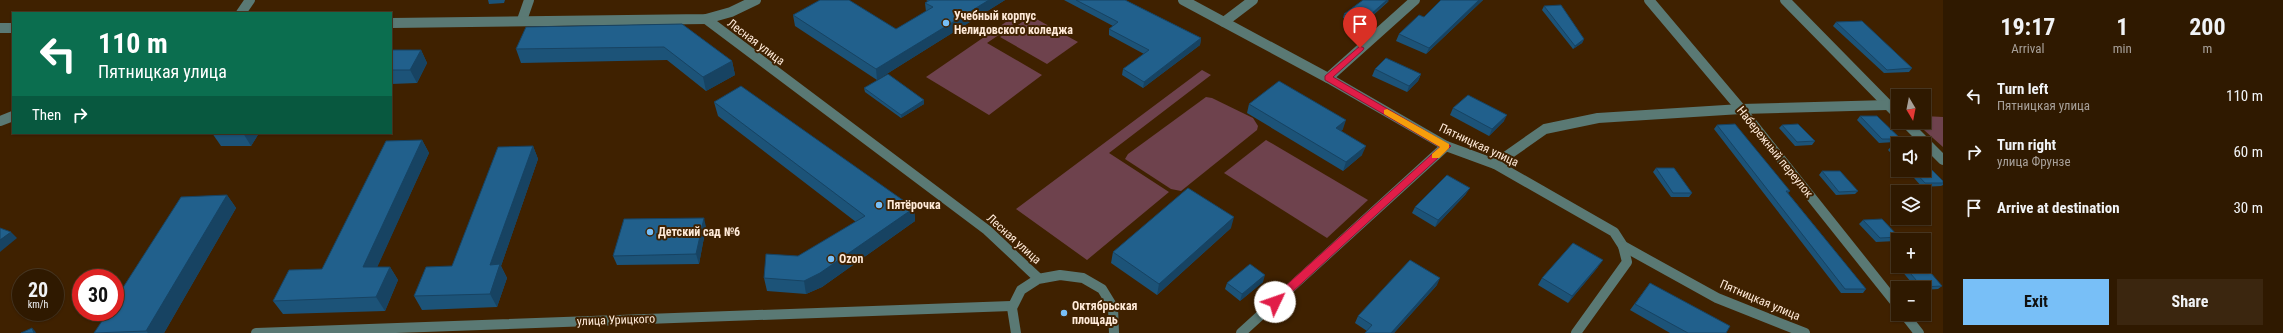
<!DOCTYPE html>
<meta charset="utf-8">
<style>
body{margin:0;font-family:"Roboto Condensed",sans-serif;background:#3b260f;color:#f1f3f6;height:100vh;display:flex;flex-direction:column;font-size:15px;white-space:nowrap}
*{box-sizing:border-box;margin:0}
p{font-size:13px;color:#a7a099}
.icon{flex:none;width:22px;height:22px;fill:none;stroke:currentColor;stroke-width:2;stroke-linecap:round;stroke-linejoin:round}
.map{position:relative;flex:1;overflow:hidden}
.details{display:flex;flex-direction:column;background:#2f1900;width:340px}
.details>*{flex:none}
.guide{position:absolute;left:12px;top:12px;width:380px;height:122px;border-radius:0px;box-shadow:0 1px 3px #0004,0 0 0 1px #4a3822;background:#0b6e4f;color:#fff;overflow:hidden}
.needle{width:26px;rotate:170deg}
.tools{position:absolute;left:1891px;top:89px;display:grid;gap:8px}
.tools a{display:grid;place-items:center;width:40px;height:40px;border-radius:0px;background:#2f1900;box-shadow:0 1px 3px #0004,0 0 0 1px #4a3822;font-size:20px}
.speed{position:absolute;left:12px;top:269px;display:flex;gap:8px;font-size:20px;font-weight:700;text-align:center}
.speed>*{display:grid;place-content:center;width:52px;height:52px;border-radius:50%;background:#2f1900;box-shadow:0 1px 3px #0004,0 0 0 1px #4a3822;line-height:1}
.speed small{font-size:10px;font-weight:400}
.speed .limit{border:6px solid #d22;background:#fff;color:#111}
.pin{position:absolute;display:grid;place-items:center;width:34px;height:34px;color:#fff;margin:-41px -17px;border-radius:50% 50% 50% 0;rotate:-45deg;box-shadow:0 0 4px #0007}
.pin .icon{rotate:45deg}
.me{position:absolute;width:44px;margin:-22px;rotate:48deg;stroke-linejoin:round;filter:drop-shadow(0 0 3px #0008)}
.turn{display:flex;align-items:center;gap:14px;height:84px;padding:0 20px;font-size:18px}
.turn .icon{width:52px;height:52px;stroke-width:2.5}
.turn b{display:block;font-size:28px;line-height:34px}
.then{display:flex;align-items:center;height:38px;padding:0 20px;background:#0003;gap:8px;font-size:15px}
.eta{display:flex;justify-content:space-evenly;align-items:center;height:68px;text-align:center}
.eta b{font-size:24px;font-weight:700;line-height:28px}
.action{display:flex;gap:8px;margin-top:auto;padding:8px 20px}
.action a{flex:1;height:46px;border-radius:0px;background:#78bff7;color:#111;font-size:16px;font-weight:700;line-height:46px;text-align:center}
.action a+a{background:#3b260f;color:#f1f3f6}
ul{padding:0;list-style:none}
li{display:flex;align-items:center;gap:12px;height:56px;padding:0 20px}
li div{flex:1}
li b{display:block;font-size:15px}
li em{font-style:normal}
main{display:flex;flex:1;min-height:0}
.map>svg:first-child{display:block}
</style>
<main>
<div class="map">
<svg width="1943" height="333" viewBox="0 0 1943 333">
<rect width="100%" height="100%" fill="#3f2100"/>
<g fill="#6e424d">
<polygon points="1019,13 1025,17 987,43 1042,75 989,115 926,77"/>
<polygon points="1031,16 1078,42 1047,64 1000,37"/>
<polygon points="1202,70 1211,75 1109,153 1169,192 1087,260 1016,209"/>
<polygon points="1206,97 1212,98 1253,118 1258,126 1257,130 1181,191 1171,189 1125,159 1128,154"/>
<polygon points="1924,116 1943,117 1943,147 1915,122 1924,122"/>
<polygon points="1266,140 1368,200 1327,238 1224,173"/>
</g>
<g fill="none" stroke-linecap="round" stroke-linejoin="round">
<g stroke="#5a7974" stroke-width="10">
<polyline points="1183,0 1328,78 1446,146 1495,164 1614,232 1623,246 1717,298 1805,333"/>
<polyline points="1649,0 1741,109 1898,306"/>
<polyline points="1785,0 1898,115"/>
<polyline points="241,13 250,0"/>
<polyline points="706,19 987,230 1038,278"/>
<polyline points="522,20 529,0"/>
<polyline points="1224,22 1253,0"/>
<polyline points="391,23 706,19 731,12 756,0"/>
<polyline points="0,28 13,28"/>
<polyline points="1328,78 1415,0"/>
<polyline points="0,121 13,116"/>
<polyline points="1905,122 1943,160"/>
<polyline points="1495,164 1545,129 1598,118 1741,109 1888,105"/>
<polyline points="1904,314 1919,333"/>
<polyline points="256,333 1011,306"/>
<polyline points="1016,333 1012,308 1021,290 1038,279 1060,275 1083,278 1102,289 1113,307 1114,333"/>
<polyline points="1241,333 1446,146"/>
<polyline points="1576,333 1627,262 1623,246"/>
</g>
</g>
<g fill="#1c5378">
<polygon points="488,0 505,0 504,3 489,4"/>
<polygon points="926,0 1005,0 877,80 795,26 793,15 896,29 926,12 925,3 928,1"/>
<polygon points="1064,0 1125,0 1201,38 1200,45 1143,88 1122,75 1123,69 1144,54 1109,35 1109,29 1113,26"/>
<polygon points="1441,0 1483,0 1426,54 1396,41 1399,34 1424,17"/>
<polygon points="1389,1 1361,26 1343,18 1344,14"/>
<polygon points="1544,6 1584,39 1582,43 1573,49 1542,10"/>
<polygon points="1836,22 1912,68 1909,72 1884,73 1833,26"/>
<polygon points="682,24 732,61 735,75 706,91 667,60 521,63 516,49"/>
<polygon points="391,50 421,50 427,63 417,83 391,84"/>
<polygon points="1375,69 1421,74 1418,81 1407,92 1372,76"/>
<polygon points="864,88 924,104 901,118 865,92"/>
<polygon points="714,102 914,208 915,221 822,287 806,294 767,291 764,278 798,256 856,222 718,116"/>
<polygon points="1249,104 1343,129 1341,131 1362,155 1343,171 1247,113"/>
<polygon points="1453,108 1504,121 1489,136 1450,115"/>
<polygon points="1860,116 1877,116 1906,144 1898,144 1898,161 1888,150 1895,142 1879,143 1857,120"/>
<polygon points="1717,125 1790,191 1788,193 1866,289 1863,293 1841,293 1714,129"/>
<polygon points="1782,125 1815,141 1812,145 1795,146 1779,128"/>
<polygon points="212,133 259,133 251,146 221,146"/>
<polygon points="422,140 429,153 377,267 390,267 398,280 385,311 283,314 273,301 322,269"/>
<polygon points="533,146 538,159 501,266 507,278 497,307 422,310 414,296 452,266"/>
<polygon points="1656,168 1692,193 1689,197 1671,197 1653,172"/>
<polygon points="1907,170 1924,170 1943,181 1943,185 1941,186 1922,187"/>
<polygon points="1822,171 1858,191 1855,194 1836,195 1819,175"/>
<polygon points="1466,194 1435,227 1412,213 1415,207"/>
<polygon points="227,195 236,208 164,333 94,333"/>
<polygon points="1863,220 1899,237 1896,241 1876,242 1859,224"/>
<polygon points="706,227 699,264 617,265 613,256"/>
<polygon points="1231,228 1157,295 1111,263 1113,252"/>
<polygon points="1598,267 1568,303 1538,285 1542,278"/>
<polygon points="1905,267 1942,286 1938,289 1924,290 1924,288 1916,288 1901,270"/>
<polygon points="1263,282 1240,301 1225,289 1227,283"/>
<polygon points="1650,283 1726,333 1670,333 1630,310"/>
<polygon points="1437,285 1394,333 1365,333 1367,331 1355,323 1358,316"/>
</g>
<g fill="#174362">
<polygon points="989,0 1005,0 877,80 876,69"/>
<polygon points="1387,0 1389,0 1361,26 1362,22"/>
<polygon points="1479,0 1483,0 1426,54 1429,48"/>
<polygon points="1201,38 1200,45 1143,88 1144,82"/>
<polygon points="1584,39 1582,43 1573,49 1575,46"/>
<polygon points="421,50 427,63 417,83 410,70"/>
<polygon points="732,61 735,75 706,91 703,77"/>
<polygon points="1421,74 1418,81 1407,92 1409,86"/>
<polygon points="924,100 924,104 901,118 901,115"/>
<polygon points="1507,115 1504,121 1489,136 1492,129"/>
<polygon points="1346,120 1343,129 1333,138 1336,128"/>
<polygon points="243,133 259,133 251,146"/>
<polygon points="422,140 429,153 371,281 363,267"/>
<polygon points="533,146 538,159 501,266 507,278 497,307 490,294 490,265"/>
<polygon points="1366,146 1362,155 1343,171 1346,162"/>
<polygon points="1470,188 1466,194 1435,227 1438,220"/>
<polygon points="227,195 236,208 164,333 148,333 146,331"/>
<polygon points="914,208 915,221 822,287 806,294 804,281"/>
<polygon points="1234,217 1231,228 1157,295 1159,284"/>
<polygon points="704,218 706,227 699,264 696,254"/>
<polygon points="11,232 17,238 0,252 0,240"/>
<polygon points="1603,260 1598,267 1568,303 1572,296"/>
<polygon points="390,267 398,280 385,311 376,297"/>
<polygon points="1265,275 1263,282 1240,301 1242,294"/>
<polygon points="1440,278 1437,285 1394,333 1391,333"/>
<polygon points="32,328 35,331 36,333 34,333"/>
</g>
<g fill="#21608c" stroke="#174362">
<polygon points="820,0 849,0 896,29 933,7 925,3 930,0 989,0 876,69 793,15"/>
<polygon points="1076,0 1125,0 1201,38 1144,82 1123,69 1149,50 1109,29 1118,22"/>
<polygon points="1363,0 1387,0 1362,22 1344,14"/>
<polygon points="1441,0 1479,0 1429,48 1399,34 1419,15 1424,17"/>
<polygon points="1561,5 1584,39 1575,46 1544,6"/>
<polygon points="1862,21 1912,68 1887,70 1836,22"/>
<polygon points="682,24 732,61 703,77 664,47 516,49 526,27"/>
<polygon points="391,50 421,50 410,70 391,70"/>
<polygon points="1386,58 1421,74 1409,86 1375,69"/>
<polygon points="888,74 924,100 901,115 864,88"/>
<polygon points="1279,81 1346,120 1336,128 1366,146 1346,162 1249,104"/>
<polygon points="741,86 914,208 820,273 804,281 764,278 766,254 798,256 865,216 714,102"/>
<polygon points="1468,95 1507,115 1492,129 1453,108"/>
<polygon points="1860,116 1877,116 1906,144 1898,144 1898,154 1891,146 1899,139 1882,139"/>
<polygon points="1735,124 1790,191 1786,191 1866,289 1845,289 1717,125"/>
<polygon points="1798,124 1815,141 1797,142 1782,125"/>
<polygon points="422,140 363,267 390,267 376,297 273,301 289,270 322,269 386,141"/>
<polygon points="533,146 490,265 500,264 490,294 414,296 426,267 452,266 498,147"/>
<polygon points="1924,162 1943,181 1943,183 1925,183 1913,170 1924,170"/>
<polygon points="1656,168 1674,168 1692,193 1673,193"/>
<polygon points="1822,171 1840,171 1858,191 1839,192"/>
<polygon points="1447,175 1470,188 1438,220 1415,207"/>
<polygon points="1188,188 1234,217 1159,284 1113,252"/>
<polygon points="227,195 146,331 94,333 108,312 115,312 115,300 181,197"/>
<polygon points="704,218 696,254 613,256 624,219"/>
<polygon points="1882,219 1899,237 1880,238 1863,220"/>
<polygon points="0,228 11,232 0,240"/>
<polygon points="1573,243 1603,260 1572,296 1542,278"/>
<polygon points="1410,260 1440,278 1391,333 1365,333 1372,325 1358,316"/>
<polygon points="1250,264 1265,275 1242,294 1227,283"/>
<polygon points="1925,266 1942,286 1922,287 1905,267"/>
<polygon points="1650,283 1730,326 1726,333 1688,333 1635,304"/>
<polygon points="32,328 34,333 21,333"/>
</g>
<polygon fill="#e11d48" stroke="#92132f" points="1360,46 1364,48 1363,50 1333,77 1451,146 1278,305 1271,305 1271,299 1440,147 1325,80 1325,76"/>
<polygon fill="#f59e0b" points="1387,109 1449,144 1449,148 1439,158 1432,158 1432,154 1440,147 1384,114 1384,110"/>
<g fill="#78bff7" stroke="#3f2100" stroke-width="1.5">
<circle cx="946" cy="23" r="4"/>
<circle cx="879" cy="205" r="4"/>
<circle cx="650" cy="232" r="4"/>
<circle cx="831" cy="259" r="4"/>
<circle cx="1064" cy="313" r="4"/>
</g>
<g text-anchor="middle" stroke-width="4" stroke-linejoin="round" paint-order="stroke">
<g font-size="12" font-weight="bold" fill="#ffead8" stroke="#3f2100" text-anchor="start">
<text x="954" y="20">Учебный корпус<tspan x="954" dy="14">Нелидовского коледжа</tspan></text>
<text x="887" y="209">Пятёрочка</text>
<text x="658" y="236">Детский сад №6</text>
<text x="839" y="263">Ozon</text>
<text x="1072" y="310">Октябрьская<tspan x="1072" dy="14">площадь</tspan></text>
</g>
<g font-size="12" fill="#ffead8" stroke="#3f2100">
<text transform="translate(756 42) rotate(37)" y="4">Лесная улица</text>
<text transform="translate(1479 145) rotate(25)" y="4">Пятницкая улица</text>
<text transform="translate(1775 152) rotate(51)" y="4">Набережный переулок</text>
<text transform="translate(1014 239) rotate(42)" y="4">Лесная улица</text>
<text transform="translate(1760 300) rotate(23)" y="4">Пятницкая улица</text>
<text transform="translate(616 320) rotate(-2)" y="4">улица Урицкого</text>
</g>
</g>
</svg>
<div class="tools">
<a><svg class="needle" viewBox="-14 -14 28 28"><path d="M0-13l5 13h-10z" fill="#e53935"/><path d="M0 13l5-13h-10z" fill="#a7a099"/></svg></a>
<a><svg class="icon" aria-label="sound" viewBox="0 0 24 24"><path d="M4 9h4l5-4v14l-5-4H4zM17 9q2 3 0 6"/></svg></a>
<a><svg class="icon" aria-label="layers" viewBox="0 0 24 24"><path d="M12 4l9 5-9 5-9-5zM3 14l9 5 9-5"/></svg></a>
<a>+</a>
<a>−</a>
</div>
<div class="speed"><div>20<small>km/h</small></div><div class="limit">30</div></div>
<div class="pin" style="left:1360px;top:48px;background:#d93025"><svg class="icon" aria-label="arrive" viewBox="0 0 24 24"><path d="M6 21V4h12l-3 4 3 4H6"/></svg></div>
<svg class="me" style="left:1275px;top:302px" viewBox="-20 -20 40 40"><circle r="19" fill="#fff"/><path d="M0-13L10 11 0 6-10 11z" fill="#e11d48"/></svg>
<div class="guide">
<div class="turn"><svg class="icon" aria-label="left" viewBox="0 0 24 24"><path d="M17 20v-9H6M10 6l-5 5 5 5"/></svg><div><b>110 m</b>Пятницкая улица</div></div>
<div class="then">Then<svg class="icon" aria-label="right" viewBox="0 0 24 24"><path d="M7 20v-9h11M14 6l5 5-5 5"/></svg></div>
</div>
</div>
<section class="details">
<div class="eta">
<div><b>19:17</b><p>Arrival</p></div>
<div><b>1</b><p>min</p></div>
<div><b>200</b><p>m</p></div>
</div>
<ul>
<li><svg class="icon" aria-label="left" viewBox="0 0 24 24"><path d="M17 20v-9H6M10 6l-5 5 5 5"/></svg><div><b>Turn left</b><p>Пятницкая улица</p></div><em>110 m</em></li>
<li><svg class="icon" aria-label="right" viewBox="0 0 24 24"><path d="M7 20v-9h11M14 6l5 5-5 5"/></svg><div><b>Turn right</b><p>улица Фрунзе</p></div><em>60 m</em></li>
<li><svg class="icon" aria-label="arrive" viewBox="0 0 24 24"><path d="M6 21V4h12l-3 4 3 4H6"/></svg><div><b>Arrive at destination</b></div><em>30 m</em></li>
</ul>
<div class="action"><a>Exit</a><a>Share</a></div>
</section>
</main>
